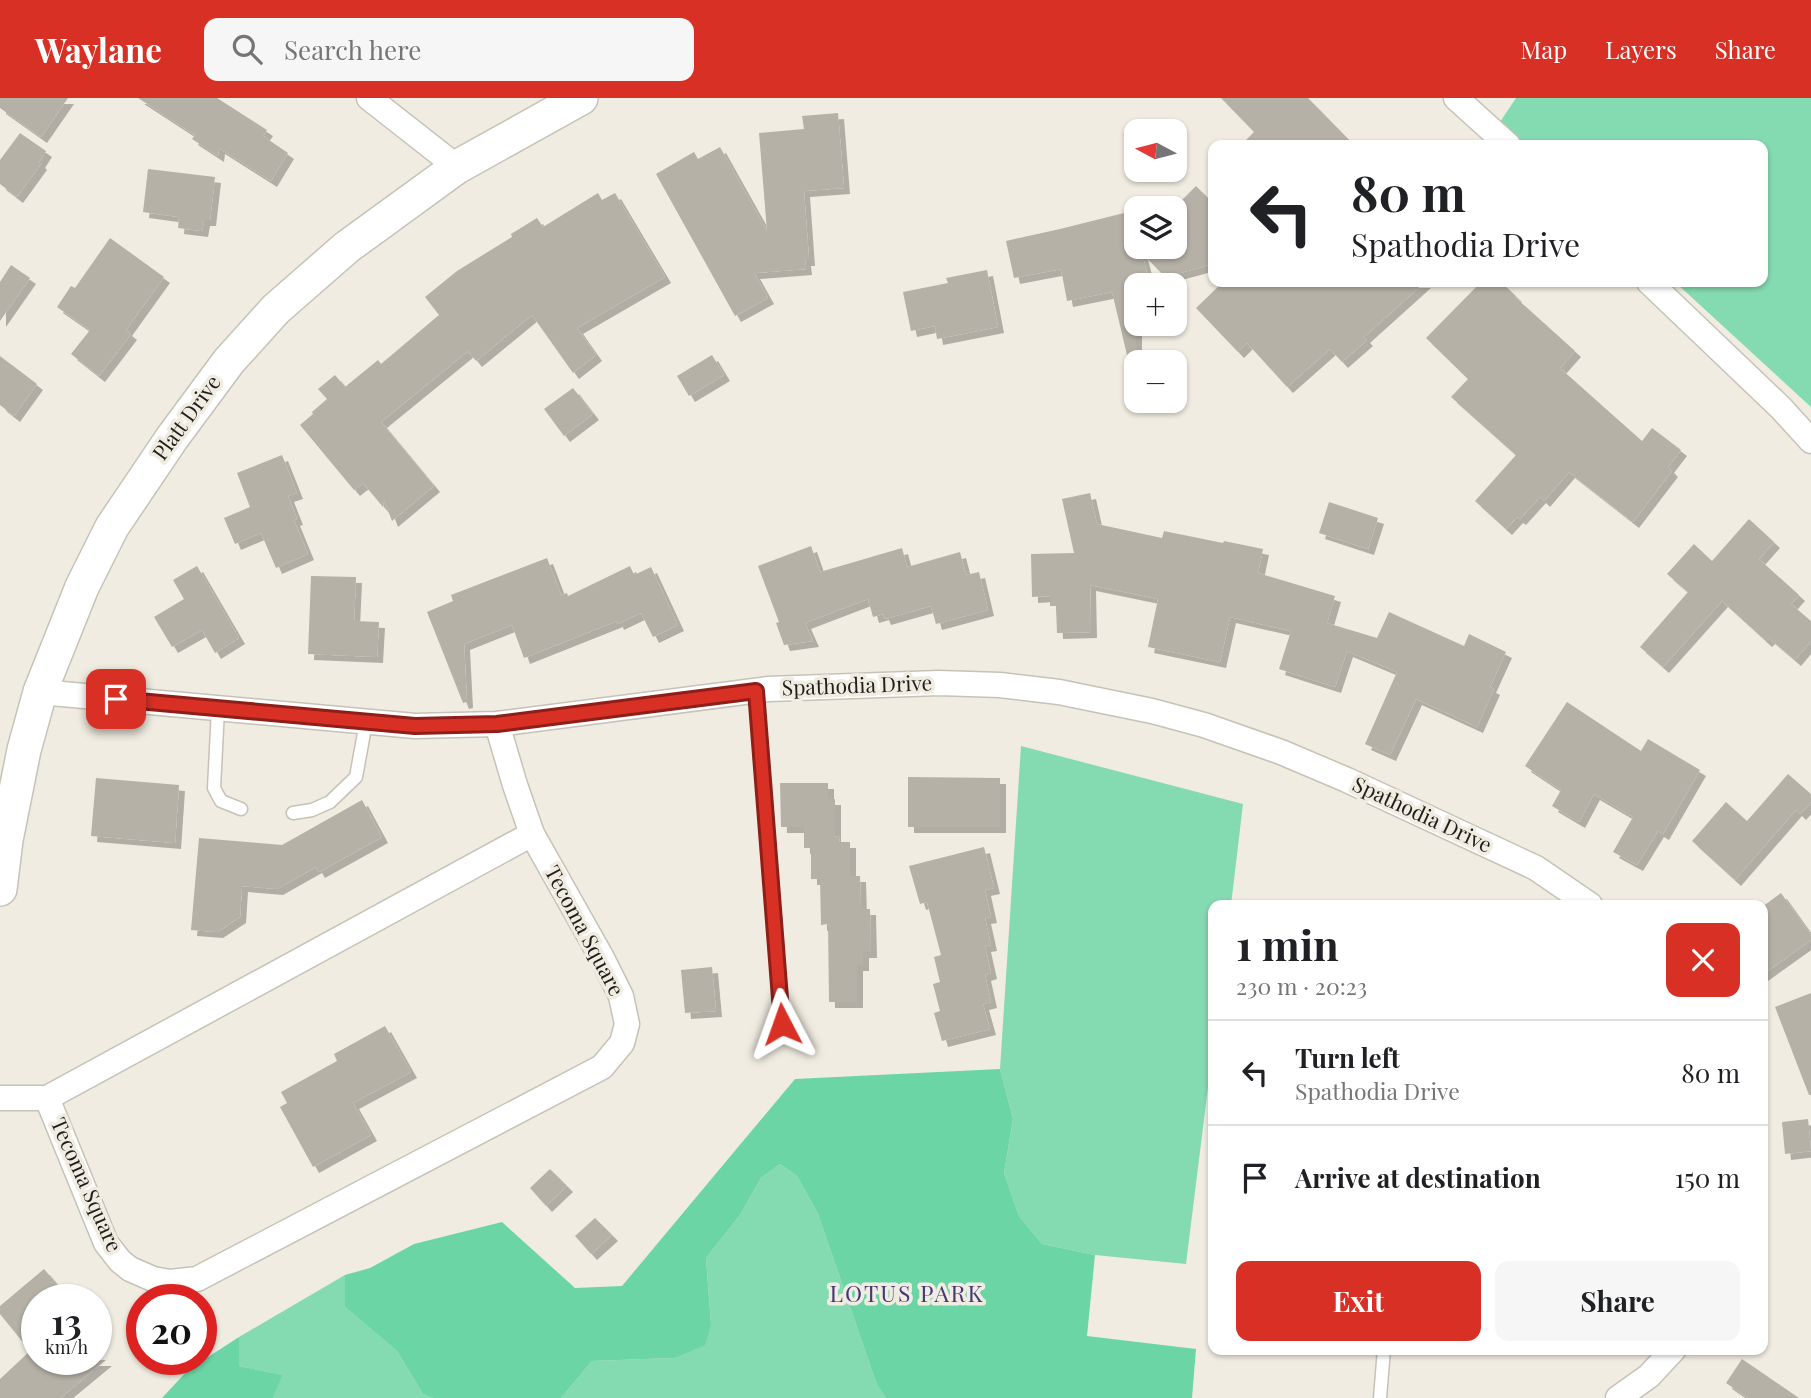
<!DOCTYPE html>
<meta charset="utf-8">
<style>
body{margin:0;font-family:"Playfair Display",serif;background:#f6f6f6;color:#202124;height:100vh;display:flex;flex-direction:column;font-size:26px;white-space:nowrap}
*{box-sizing:border-box;margin:0}
p{font-size:23px;color:#757577}
.icon{flex:none;width:38px;height:38px;fill:none;stroke:currentColor;stroke-width:2;stroke-linecap:round;stroke-linejoin:round}
.map{position:relative;flex:1;overflow:hidden}
.side{position:absolute;left:1208px;top:802px;width:560px;height:455px;display:flex;flex-direction:column;background:#fff;border-radius:14px;box-shadow:0 2px 5px #0004}
.side>*{flex:none}
.top-card{position:absolute;left:1208px;top:42px;width:560px;height:147px;border-radius:14px;box-shadow:0 2px 5px #0004;background:#fff;color:#202124;overflow:hidden}
.needle{width:46px;rotate:277deg}
.fabs{position:absolute;left:1124px;top:21px;display:grid;gap:14px}
.fabs a{display:grid;place-items:center;width:63px;height:63px;border-radius:14px;background:#fff;box-shadow:0 2px 5px #0004;font-size:35px}
.speed{position:absolute;left:21px;top:1186px;display:flex;gap:14px;font-size:35px;font-weight:700;text-align:center}
.speed>*{display:grid;place-content:center;width:91px;height:91px;border-radius:50%;background:#fff;box-shadow:0 2px 5px #0004;line-height:1}
.speed small{font-size:18px;font-weight:400}
.speed .limit{border:10px solid #d22;background:#fff;color:#111}
.pin{position:absolute;display:grid;place-items:center;width:60px;height:60px;color:#fff;margin:-30px;border-radius:14px;box-shadow:0 4px 10px #0006}
.me{position:absolute;width:77px;margin:-38px;rotate:356deg;stroke-linejoin:round;filter:drop-shadow(0 0 5px #0008)}
.turn{display:flex;align-items:center;gap:24px;height:147px;padding:0 28px;font-size:32px}
.turn .icon{width:91px;height:91px;stroke-width:2.5}
.turn b{display:block;font-size:49px;line-height:60px}
.round{display:grid;place-items:center;flex:none;width:74px;height:74px;border-radius:14px;background:#f6f6f6}
.headline{display:flex;align-items:center;justify-content:space-between;height:119px;padding:0 28px}
h1{font-size:42px;font-weight:700;line-height:52px}
.primary-button{display:flex;gap:14px;margin-top:auto;padding:14px 28px}
.primary-button a{flex:1;height:80px;border-radius:14px;background:#d93025;color:#fff;font-size:28px;font-weight:700;line-height:80px;text-align:center}
.primary-button a+a{background:#f6f6f6;color:#202124}
ul{padding:0;list-style:none}
li{display:flex;align-items:center;gap:21px;height:105px;padding:0 28px;border-top:2px solid #e0e0e0}
li div{flex:1}
li b{display:block;font-size:26px}
li em{font-style:normal}
header{display:flex;align-items:center;gap:42px;box-sizing:border-box;height:98px;padding:0 35px;background:#d93025;color:#fff}
header strong{font-size:33px}
nav{display:flex;gap:38px;margin-inline-start:auto;font-size:24px}
.search{width:490px;height:63px;background:#f6f6f6;display:flex;align-items:center;gap:18px;box-sizing:border-box;padding:0 24px;border-radius:14px;color:#757577;font-size:26px}
.map>svg:first-child{display:block}
</style>
<header>
<strong>Waylane</strong>
<div class="search"><svg class="icon" aria-label="search" viewBox="0 0 24 24"><circle cx="10" cy="10" r="6"/><path d="M15 15l6 6"/></svg>Search here</div>
<nav><a>Map</a><a>Layers</a><a>Share</a></nav>
</header>
<div class="map">
<svg width="1811" height="1300" viewBox="0 0 1811 1300">
<defs>
<filter id="shadow"><feDropShadow dx="6" dy="6" stdDeviation="0" flood-color="#0004"/></filter>
</defs>
<rect width="100%" height="100%" fill="#f0ece1"/>
<g fill="#84dab1">
<polygon points="1516,0 1811,0 1811,309 1675,184 1762,184 1762,47 1526,47 1500,24"/>
<polygon points="1021,648 1243,706 1231,807 1213,807 1213,949 1186,1166 1095,1157 1042,1146 1019,1118 1004,1075 1013,1021 1000,971"/>
<polygon points="780,1066 797,1078 818,1116 877,1287 886,1300 561,1300 592,1263 674,1260 711,1226 706,1160 740,1117 761,1080"/>
<polygon points="345,1177 345,1209 397,1253 423,1296 433,1300 273,1300 281,1277 239,1268 239,1239"/>
</g>
<g fill="#6cd5a6">
<polygon points="1000,971 1013,1021 1004,1075 1019,1118 1042,1146 1095,1157 1087,1238 1196,1251 1192,1300 886,1300 877,1287 818,1116 797,1078 780,1066 761,1080 740,1117 706,1160 711,1226 705,1247 674,1260 592,1263 561,1300 433,1300 423,1296 397,1253 345,1209 345,1177 370,1170 414,1146 502,1124 575,1190 622,1188 795,981"/>
<polygon points="239,1239 239,1268 282,1277 273,1300 162,1300 188,1272"/>
</g>
<g fill="#b5b1a7" filter="url(#shadow)">
<polygon points="0,0 68,0 41,39 0,10"/>
<polygon points="138,0 217,0 267,32 263,38 288,55 271,83 219,50 218,58 192,41 195,37"/>
<polygon points="1221,0 1308,0 1354,47 1241,47 1254,34"/>
<polygon points="838,15 844,90 804,93 809,162 805,162 806,171 754,175 768,200 735,218 656,76 694,54 698,61 720,49 767,133 759,35 804,31 802,18"/>
<polygon points="20,35 46,53 39,64 41,66 17,99 0,86 0,62"/>
<polygon points="148,71 215,79 210,122 204,122 202,133 178,130 179,119 143,114"/>
<polygon points="1196,88 1213,105 1213,166 1165,179 1142,155 1149,183 1136,186 1136,256 1127,257 1112,194 1067,203 1061,171 1014,180 1006,143 1060,131 1136,112 1136,149 1174,149 1174,110 1143,110 1172,103 1174,110"/>
<polygon points="598,95 602,102 615,95 665,179 577,230 596,257 573,275 532,217 476,263 468,253 381,324 434,388 392,423 384,402 383,409 363,385 354,392 300,327 313,316 312,314 327,301 318,291 335,277 345,289 378,262 381,266 439,217 425,199 457,173 512,139 511,136 537,120 543,129"/>
<polygon points="110,140 164,179 126,232 131,236 99,278 71,256 90,232 57,209 71,188 75,190"/>
<polygon points="11,167 30,180 0,223 0,184"/>
<polygon points="987,172 998,229 937,241 935,228 911,233 903,194 948,185 946,180"/>
<polygon points="1223,184 1425,184 1364,239 1367,242 1342,264 1330,251 1287,289 1247,245 1238,254 1196,210"/>
<polygon points="1481,184 1501,184 1516,198 1515,199 1575,253 1560,270 1642,343 1652,330 1681,352 1668,369 1672,373 1633,424 1569,374 1544,403 1540,399 1520,421 1517,419 1506,431 1475,403 1516,357 1451,299 1468,281 1426,240"/>
<polygon points="712,257 724,277 689,298 677,278"/>
<polygon points="0,258 37,286 14,318 0,307"/>
<polygon points="573,290 593,316 564,338 544,311"/>
<polygon points="282,357 297,395 288,398 297,421 294,422 308,456 276,470 261,435 235,446 224,420 250,409 237,375"/>
<polygon points="1090,395 1097,426 1162,440 1164,433 1223,445 1224,443 1263,451 1258,475 1335,498 1327,525 1377,540 1389,514 1464,548 1469,536 1506,554 1490,589 1494,591 1477,629 1416,601 1390,657 1365,646 1397,574 1347,553 1335,589 1279,571 1291,533 1230,519 1220,564 1148,549 1158,501 1090,487 1091,534 1057,535 1056,508 1050,508 1050,498 1032,499 1031,456 1074,455 1062,401"/>
<polygon points="1329,404 1378,420 1368,451 1319,435"/>
<polygon points="1749,421 1774,444 1759,461 1799,497 1791,506 1811,523 1811,543 1795,562 1769,540 1766,543 1722,503 1663,569 1640,549 1688,494 1667,476 1694,446 1712,463"/>
<polygon points="811,448 820,474 902,450 907,469 960,454 966,477 979,474 988,512 936,526 931,508 885,521 883,516 873,519 868,501 805,525 813,543 784,547 776,525 779,524 758,468"/>
<polygon points="547,460 561,497 567,495 568,498 630,468 634,477 651,469 678,527 653,539 641,515 618,526 617,523 524,560 512,527 464,546 467,604 463,605 427,514 453,503 451,497"/>
<polygon points="197,468 239,540 215,555 202,532 172,549 154,519 184,501 173,482"/>
<polygon points="311,478 356,479 354,523 379,524 377,559 308,556"/>
<polygon points="1567,604 1641,653 1648,641 1700,672 1663,736 1658,733 1637,767 1613,754 1633,719 1594,696 1579,724 1552,708 1561,692 1525,668"/>
<polygon points="1788,676 1811,696 1811,704 1800,716 1796,712 1735,782 1692,743 1726,704 1747,723"/>
<polygon points="908,679 1000,680 1000,729 908,729"/>
<polygon points="96,680 179,687 175,745 91,738"/>
<polygon points="780,685 828,685 828,701 835,701 835,739 840,738 839,744 850,744 850,778 860,778 861,811 870,811 871,854 863,854 863,867 857,867 857,904 829,904 828,826 821,827 820,781 811,781 811,750 804,750 804,729 781,729"/>
<polygon points="362,702 382,739 319,774 316,769 277,791 242,788 240,819 217,834 191,832 199,740 282,747"/>
<polygon points="984,749 994,790 985,792 991,819 985,820 991,847 985,848 991,875 985,877 991,904 983,906 990,931 942,943 934,915 940,913 933,886 940,884 934,859 941,857 927,804 920,806 909,768"/>
<polygon points="1781,795 1811,837 1811,842 1762,877 1762,809"/>
<polygon points="712,869 716,913 685,915 681,872"/>
<polygon points="1811,895 1811,997 1809,997 1775,909"/>
<polygon points="385,928 411,974 353,1005 371,1037 313,1069 280,1009 287,1005 281,994 337,963 334,956"/>
<polygon points="1808,1021 1811,1053 1785,1056 1782,1024"/>
<polygon points="550,1071 567,1088 546,1108 530,1090"/>
<polygon points="595,1120 612,1137 591,1156 575,1138"/>
<polygon points="44,1171 70,1202 37,1202 37,1262 106,1262 60,1300 0,1300 0,1281 30,1253 0,1216 0,1208"/>
<polygon points="1742,1261 1799,1300 1748,1300 1726,1285"/>
</g>
<g fill="none" stroke-linecap="round" stroke-linejoin="round">
<g stroke="#c5c2b7" stroke-width="15">
<g id="lane">
<polyline points="756,593 782,926"/>
<polyline points="218,611 214,690 221,703 241,711"/>
<polyline points="293,715 312,712 330,704 356,679 366,624"/>
<polyline points="1380,1300 1384,1251"/>
</g>
</g>
<g stroke="#c5c2b7" stroke-width="27">
<g id="street">
<polyline points="369,0 457,69"/>
<polyline points="1456,0 1508,47"/>
<polyline points="1649,184 1781,310 1811,343"/>
<polyline points="40,594 415,628 497,626 768,591 939,585 1000,587 1059,594 1152,613 1204,627 1281,654 1347,682 1536,770 1590,807"/>
<polyline points="0,1000 47,1000 532,736"/>
<polyline points="47,1000 106,1145 120,1163 130,1171 153,1181 170,1184 197,1181 602,969 622,945 627,926 621,898 603,862 532,736 515,687 497,626"/>
<polyline points="1618,1300 1649,1278 1674,1251"/>
</g>
</g>
<g stroke="#c5c2b7" stroke-width="36">
<polyline id="secondary" points="0,791 6,742 24,652 40,594 82,489 112,429 172,340 229,263 276,211 347,149 457,69 581,0"/>
</g>
<use href="#lane" stroke="#fff" stroke-width="12"/>
<use href="#street" stroke="#fff" stroke-width="24"/>
<use href="#secondary" stroke="#fff" stroke-width="33"/>
</g>
<g fill="none" stroke-linecap="round" stroke-linejoin="round">
<g stroke="#8d1f18" stroke-width="18">
<polyline id="route" points="116,601 415,628 497,626 756,593 782,926"/>
</g>
<use href="#route" stroke="#d93025" stroke-width="12"/>
</g>
<g text-anchor="middle" stroke-width="7" stroke-linejoin="round" paint-order="stroke">
<g font-size="21" fill="#1e1d19" stroke="#f0ece1">
<text transform="translate(187 320) rotate(-54)" y="7">Platt Drive</text>
<text transform="translate(857 588) rotate(-2)" y="7">Spathodia Drive</text>
<text transform="translate(1422 717) rotate(25)" y="7">Spathodia Drive</text>
<text transform="translate(584 833) rotate(62)" y="7">Tecoma Square</text>
<text transform="translate(86 1087) rotate(66)" y="7">Tecoma Square</text>
</g>
<g font-size="23" letter-spacing="2" fill="#453875" stroke="#f0ece1">
<text x="907" y="1204">LOTUS PARK</text>
</g>
</g>
</svg>
<div class="fabs">
<a><svg class="needle" viewBox="-14 -14 28 28"><path d="M0-13l5 13h-10z" fill="#e53935"/><path d="M0 13l5-13h-10z" fill="#757577"/></svg></a>
<a><svg class="icon" aria-label="layers" viewBox="0 0 24 24"><path d="M12 4l9 5-9 5-9-5zM3 14l9 5 9-5"/></svg></a>
<a>+</a>
<a>−</a>
</div>
<div class="speed"><div>13<small>km/h</small></div><div class="limit">20</div></div>
<div class="pin" style="left:116px;top:601px;background:#d93025"><svg class="icon" aria-label="arrive" viewBox="0 0 24 24"><path d="M6 21V4h12l-3 4 3 4H6"/></svg></div>
<svg class="me" style="left:782px;top:926px" viewBox="-20 -20 40 40"><path d="M0-17L14 15 0 8-14 15z" fill="#d93025" stroke="#fff" stroke-width="4"/></svg>
<div class="top-card">
<div class="turn"><svg class="icon" aria-label="left" viewBox="0 0 24 24"><path d="M17 20v-9H6M10 6l-5 5 5 5"/></svg><div><b>80 m</b>Spathodia Drive</div></div>
</div>
<section class="side">
<div class="headline"><div><h1>1 min</h1><p>230 m · 20:23</p></div><a class="round" style="background:#d93025;color:#fff"><svg class="icon" aria-label="close" viewBox="0 0 24 24"><path d="M6 6l12 12M18 6L6 18"/></svg></a></div>
<ul>
<li><svg class="icon" aria-label="left" viewBox="0 0 24 24"><path d="M17 20v-9H6M10 6l-5 5 5 5"/></svg><div><b>Turn left</b><p>Spathodia Drive</p></div><em>80 m</em></li>
<li><svg class="icon" aria-label="arrive" viewBox="0 0 24 24"><path d="M6 21V4h12l-3 4 3 4H6"/></svg><div><b>Arrive at destination</b></div><em>150 m</em></li>
</ul>
<div class="primary-button"><a>Exit</a><a>Share</a></div>
</section>
</div>
